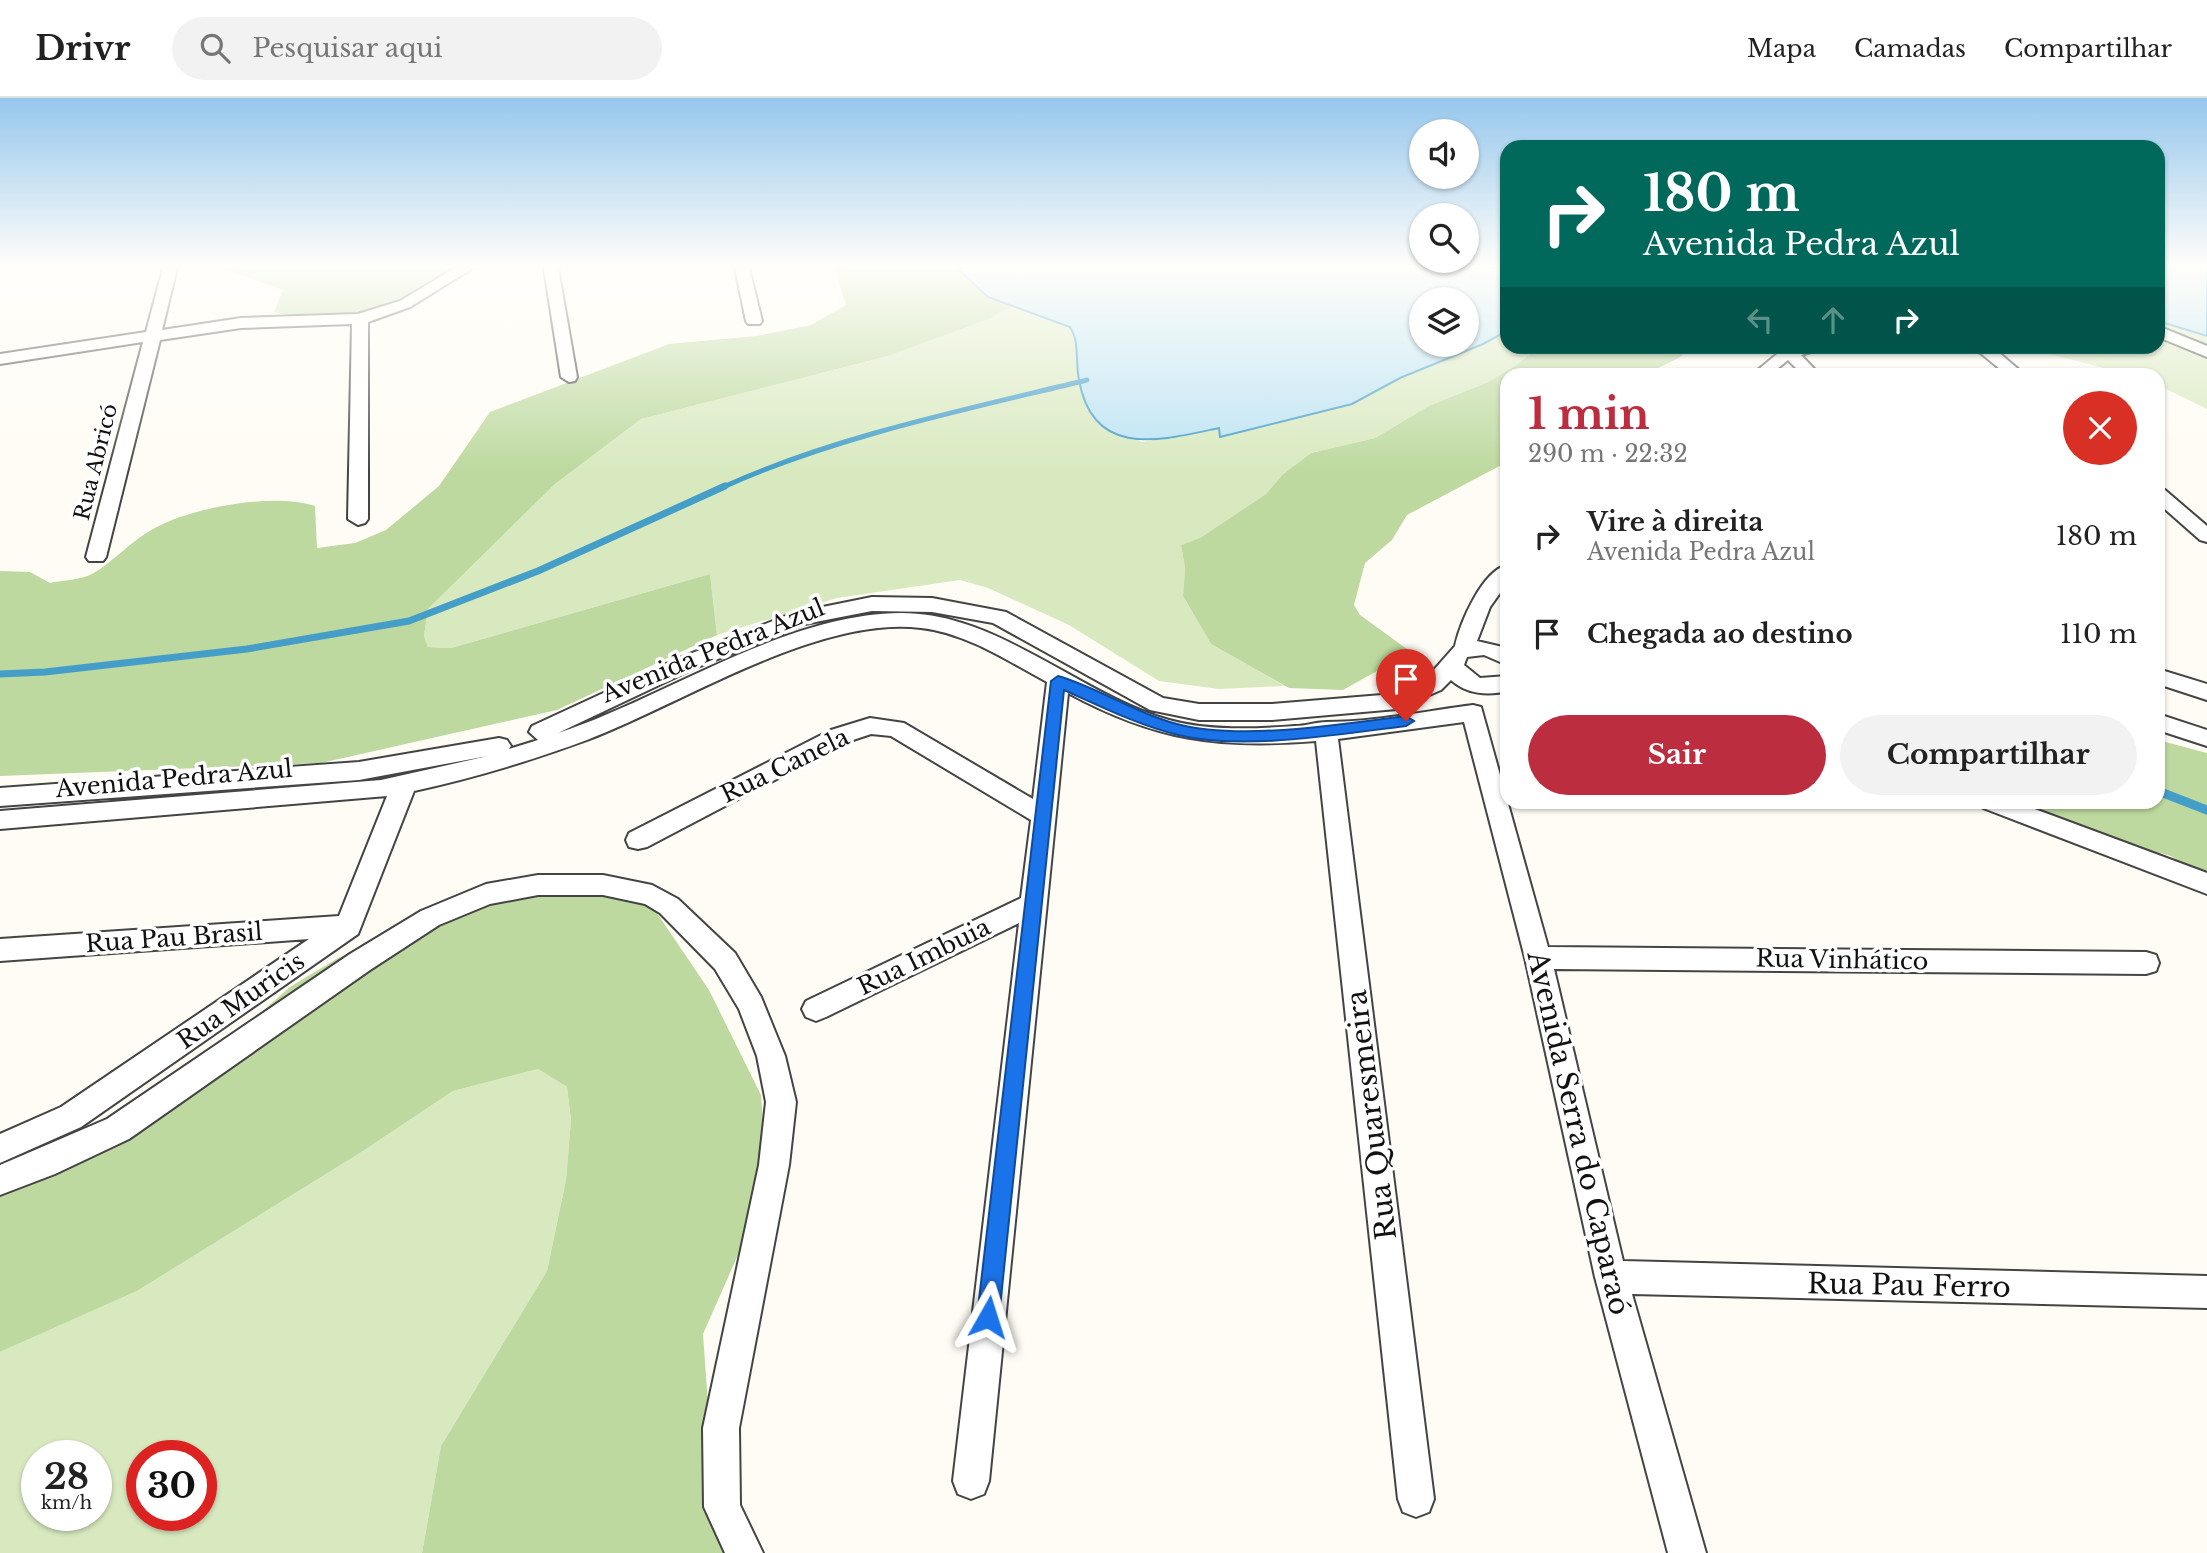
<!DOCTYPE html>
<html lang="pt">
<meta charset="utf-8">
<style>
body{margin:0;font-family:"Libre Baskerville",serif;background:#f2f2f2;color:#222;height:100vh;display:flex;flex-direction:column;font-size:26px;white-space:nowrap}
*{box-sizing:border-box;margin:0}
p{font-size:23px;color:#767676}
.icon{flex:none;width:38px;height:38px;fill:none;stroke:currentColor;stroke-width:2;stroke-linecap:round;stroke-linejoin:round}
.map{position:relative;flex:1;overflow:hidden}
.side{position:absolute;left:1500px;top:270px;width:665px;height:441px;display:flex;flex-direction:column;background:#fff;border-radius:21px;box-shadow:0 2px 5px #0004}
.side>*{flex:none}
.hud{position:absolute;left:1500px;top:42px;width:665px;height:214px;border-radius:21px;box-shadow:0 2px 5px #0004;background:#00695c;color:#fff;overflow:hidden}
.controls{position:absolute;left:1409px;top:21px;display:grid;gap:14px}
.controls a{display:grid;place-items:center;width:70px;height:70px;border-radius:50%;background:#fff;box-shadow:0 2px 5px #0004;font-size:35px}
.speed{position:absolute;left:21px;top:1342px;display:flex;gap:14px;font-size:35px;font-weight:700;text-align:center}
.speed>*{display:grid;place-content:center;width:91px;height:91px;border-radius:50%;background:#fff;box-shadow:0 2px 5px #0004;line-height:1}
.speed small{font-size:18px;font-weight:400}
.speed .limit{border:10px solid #d22;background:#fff;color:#111}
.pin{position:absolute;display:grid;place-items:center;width:60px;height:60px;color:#fff;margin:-72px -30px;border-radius:50% 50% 50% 0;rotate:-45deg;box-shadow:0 0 7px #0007}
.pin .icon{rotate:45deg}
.me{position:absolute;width:77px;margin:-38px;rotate:6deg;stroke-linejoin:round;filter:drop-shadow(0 0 5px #0008)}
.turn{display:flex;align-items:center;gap:24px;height:147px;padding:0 28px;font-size:32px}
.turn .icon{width:91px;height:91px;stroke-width:2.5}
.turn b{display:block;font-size:49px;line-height:60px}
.lanes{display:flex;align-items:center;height:66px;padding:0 28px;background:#0003;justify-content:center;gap:35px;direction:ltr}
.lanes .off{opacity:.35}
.round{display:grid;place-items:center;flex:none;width:74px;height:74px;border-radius:37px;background:#f2f2f2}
.head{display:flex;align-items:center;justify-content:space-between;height:119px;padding:0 28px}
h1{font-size:42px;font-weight:800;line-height:52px;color:#bc2d3f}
.button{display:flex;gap:14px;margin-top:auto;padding:14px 28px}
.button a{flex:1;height:80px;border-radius:42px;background:#bc2d3f;color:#fff;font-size:28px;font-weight:800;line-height:80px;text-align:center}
.button a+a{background:#f2f2f2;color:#222}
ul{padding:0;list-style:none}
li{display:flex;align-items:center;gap:21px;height:98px;padding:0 28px}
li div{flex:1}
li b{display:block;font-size:26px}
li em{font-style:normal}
header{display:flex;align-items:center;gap:42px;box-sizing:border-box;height:98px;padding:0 35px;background:#fff;border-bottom:2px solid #e0e0e0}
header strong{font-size:33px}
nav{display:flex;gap:38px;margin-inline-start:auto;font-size:24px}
.search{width:490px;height:63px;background:#f2f2f2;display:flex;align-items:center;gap:18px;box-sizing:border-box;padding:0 24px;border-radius:38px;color:#767676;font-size:26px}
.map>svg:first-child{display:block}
</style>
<header>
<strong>Drivr</strong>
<div class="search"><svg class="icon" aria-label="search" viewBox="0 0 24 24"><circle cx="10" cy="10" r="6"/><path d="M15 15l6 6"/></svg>Pesquisar aqui</div>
<nav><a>Mapa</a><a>Camadas</a><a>Compartilhar</a></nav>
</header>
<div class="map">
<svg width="2207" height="1455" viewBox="0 0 2207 1455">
<rect width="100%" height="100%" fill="#fffcf5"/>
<g fill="#d8e9bf" fill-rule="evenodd">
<polygon points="1012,208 1070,229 1078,257 1079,283 1094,322 1142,344 1220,330 1221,339 1353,306 1400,280 1483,246 1507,233 1507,248 1539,249 1515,268 1488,284 1429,308 1375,340 1311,355 1282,377 1266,396 1200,440 1181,447 1185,470 1183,498 1211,546 1285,588 1219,591 1159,583 1069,527 988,490 960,482 837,500 717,537 710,476 451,550 428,549 424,538 428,511 555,386 641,321 888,258 989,221"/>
<polygon points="2158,223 2207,238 2207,311 2158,287 2158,276 2128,276 2021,249 2158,248"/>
<path d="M538 971 567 989 571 1022 566 1082 547 1173 441 1348 422 1455H0V1254L137 1193 360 1055 453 993ZM37 1358H96V1418H37ZM142 1358H201V1418H142Z"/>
</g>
<g fill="#bdd99f">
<path d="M222 170H457C432 181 408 198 383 208 357 218 301 222 274 214L283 192Z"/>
<path d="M834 170H957L988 199 1012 208 989 221 888 258 641 321 555 386 428 511 424 538 428 549 451 550 710 476 717 537 557 612 321 665 0 678V473L30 474 50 485C63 482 81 482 92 476 112 465 131 443 153 431 190 410 273 394 315 408L317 450 355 445 386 432 439 388 490 314 669 246 757 238 811 227 846 207Z"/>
<polygon points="1539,249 1692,249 1679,260 1646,276 1507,276 1507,364 1407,417 1392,442 1365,465 1354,507 1360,517 1407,551 1393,564 1343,592 1289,590 1211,546 1183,498 1185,470 1181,447 1200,440 1266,396 1282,377 1311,355 1375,340 1429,308 1488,284 1515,268"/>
<polygon points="2158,642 2207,655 2207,783 2171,758 2007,715 1977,704 2158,704"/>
<polygon points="640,790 709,892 761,997 768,1089 703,1236 716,1418 738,1455 422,1455 441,1348 547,1173 566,1082 571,1022 567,989 538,971 453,993 360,1055 137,1193 0,1254 0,1088 113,1045 290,889 338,860 496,798"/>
</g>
<g fill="#bce3f4" stroke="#459ec8" stroke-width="2" fill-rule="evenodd">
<path d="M957 170H1507V233L1483 246 1400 280 1352 306 1220 339 1219 330C1162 342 1093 362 1079 282 1075 264 1080 245 1070 229L988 199ZM1421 201H1466V247H1421Z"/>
<polygon points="2158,170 2207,170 2207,238 2158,223"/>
</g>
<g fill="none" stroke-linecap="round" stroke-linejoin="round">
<path stroke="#459ec8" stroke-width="5" d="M721 390C832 339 968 311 1087 282"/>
<polyline stroke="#459ec8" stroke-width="7" points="0,576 45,574 247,551 409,523 538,473 725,388"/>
<polyline stroke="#459ec8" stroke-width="9" points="2158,693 2207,712"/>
<g stroke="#444" stroke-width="4">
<g id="street">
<polygon points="163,170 177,170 162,232 241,220 358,216 400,203 455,170 473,170 410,209 368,224 368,421 365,425 358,427 348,421 352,226 241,230 160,242 106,459 103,463 89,463 86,459 143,244 0,266 0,256 146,234"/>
<polygon points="544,170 558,170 577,279 575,283 569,284 561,279"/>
<polygon points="735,170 749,170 762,223 760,226 748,226 746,223"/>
<polygon points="2158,228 2207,248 2207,259 2158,239"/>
<polygon points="1793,248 1832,248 1801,257 1819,276 1802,276 1788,262 1771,276 1753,276 1783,251"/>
<polygon points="1972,248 1991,248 2024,276 2006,276"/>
<polygon points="2158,390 2165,392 2207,428 2207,444 2200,442 2158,405"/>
<path d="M1507 467V485L1490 509 1477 543 1507 550V567L1484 557 1467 559 1464 567 1480 580 1507 578V593C1488 598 1466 596 1451 582L1441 592 1397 611 1272 622H1199L1150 612 993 525 932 514 872 513 805 526 693 571 558 635C667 599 784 516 901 515 999 515 1078 596 1169 622 1208 633 1255 631 1295 628 1305 628 1317 624 1326 624 1375 624 1425 613 1473 607L1481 609 1548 849 2146 854 2156 857 2159 865 2156 873 2146 876 1554 871 1623 1163 2207 1178V1210L1632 1196 1706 1455H1668L1595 1179 1525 860 1464 624 1338 641 1434 1401 1429 1414 1416 1419 1403 1414 1398 1401 1316 643C1217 651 1155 642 1068 595L989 1383 984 1396 971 1401 958 1396 953 1383 1019 825 826 919 816 923 806 919 802 911 806 903 1021 800 1031 722 891 638 871 636 847 644 647 749 638 751 629 749 626 742 629 735 831 632 870 620 904 625 1033 701 1047 584C1008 563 966 535 921 530 819 517 682 606 587 642 530 663 473 680 414 693L358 836 81 1029 0 1065V1036L61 1009 309 841 0 863V841L339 818 387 698 0 731V713L381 682 488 658 359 682 0 708V690L359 664 499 640 507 642 511 648 509 651 538 642 529 634 532 628 677 561 793 515 872 499 932 500 1006 514 1163 600 1199 606H1272L1394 596 1425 582 1455 548C1460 525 1482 473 1507 467Z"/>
<polygon points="2158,571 2207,586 2207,602 2158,586"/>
<polygon points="2158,616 2207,632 2207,648 2158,632"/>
<polygon points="1980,704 2016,704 2207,775 2207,796 1983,710"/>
<polygon points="538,777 603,777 652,787 678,801 735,855 761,899 785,958 796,1004 789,1067 739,1330 740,1407 763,1455 725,1455 704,1409 703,1330 759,1067 766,1004 757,958 739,911 715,871 660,815 645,806 603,797 538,797 490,806 439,827 370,872 129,1041 55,1076 0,1097 0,1067 107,1021 350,856 421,813 486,786"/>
</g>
</g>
<use href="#street" fill="#fff" fill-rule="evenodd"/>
</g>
<linearGradient id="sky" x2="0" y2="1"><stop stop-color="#96c7ed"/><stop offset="0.45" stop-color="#fffefa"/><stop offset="1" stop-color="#fffefa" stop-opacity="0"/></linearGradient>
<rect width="2207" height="374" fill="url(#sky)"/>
<path fill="#1a73e8" stroke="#114b97" stroke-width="2" d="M1058 578C1099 590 1135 615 1177 626 1241 643 1340 626 1406 618L1414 623 1406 628C1339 636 1243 653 1178 637 1138 627 1102 609 1064 592L999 1219 996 1226 988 1229 980 1226 977 1219 1051 583Z"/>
<g text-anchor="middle" stroke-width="7" stroke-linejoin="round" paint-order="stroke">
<g font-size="21" fill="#111" stroke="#fff">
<text transform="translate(96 364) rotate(-76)" y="7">Rua Abricó</text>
</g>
<g font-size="24" fill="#111" stroke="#fff">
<text transform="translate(713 553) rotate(-22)" y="8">Avenida Pedra Azul</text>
<text transform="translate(785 668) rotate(-26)" y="8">Rua Canela</text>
<text transform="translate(174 681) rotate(-5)" y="8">Avenida Pedra Azul</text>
<text transform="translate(174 840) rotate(-4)" y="8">Rua Pau Brasil</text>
<text transform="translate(924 859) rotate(-26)" y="8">Rua Imbuia</text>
<text transform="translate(1842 862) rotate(1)" y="8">Rua Vinhático</text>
<text transform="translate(241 903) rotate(-35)" y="8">Rua Muricis</text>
</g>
<g font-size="28" fill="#111" stroke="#fff">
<text transform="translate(1371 1017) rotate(-97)" y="10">Rua Quaresmeira</text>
<text transform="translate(1579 1035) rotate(77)" y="10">Avenida Serra do Caparaó</text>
<text transform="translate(1909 1187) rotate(1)" y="10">Rua Pau Ferro</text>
</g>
</g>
</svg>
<div class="controls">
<a><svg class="icon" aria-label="sound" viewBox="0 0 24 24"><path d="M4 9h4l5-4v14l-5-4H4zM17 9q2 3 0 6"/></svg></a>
<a><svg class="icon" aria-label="search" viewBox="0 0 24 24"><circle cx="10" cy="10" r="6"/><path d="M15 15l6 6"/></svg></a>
<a><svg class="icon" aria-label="layers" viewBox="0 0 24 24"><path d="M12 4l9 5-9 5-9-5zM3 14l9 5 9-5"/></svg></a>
</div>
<div class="speed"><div>28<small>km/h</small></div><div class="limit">30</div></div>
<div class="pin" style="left:1406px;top:623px;background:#d93025"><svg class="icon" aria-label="arrive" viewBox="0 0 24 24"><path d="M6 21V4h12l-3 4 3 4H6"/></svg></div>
<svg class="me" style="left:988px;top:1219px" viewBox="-20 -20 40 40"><path d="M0-17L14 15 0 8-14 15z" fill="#1a73e8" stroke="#fff" stroke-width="4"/></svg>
<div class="hud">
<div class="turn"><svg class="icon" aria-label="right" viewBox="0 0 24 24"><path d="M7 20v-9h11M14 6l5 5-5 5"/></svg><div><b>180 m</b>Avenida Pedra Azul</div></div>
<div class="lanes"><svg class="icon off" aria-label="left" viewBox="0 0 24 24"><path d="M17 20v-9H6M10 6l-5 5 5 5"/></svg><svg class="icon off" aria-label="ahead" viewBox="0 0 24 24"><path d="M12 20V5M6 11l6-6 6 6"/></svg><svg class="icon" aria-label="right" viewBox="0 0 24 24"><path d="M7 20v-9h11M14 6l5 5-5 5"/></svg></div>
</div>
<section class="side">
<div class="head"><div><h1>1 min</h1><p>290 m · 22:32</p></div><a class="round" style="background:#d93025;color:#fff"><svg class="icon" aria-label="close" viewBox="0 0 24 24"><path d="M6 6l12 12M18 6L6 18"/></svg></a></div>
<ul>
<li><svg class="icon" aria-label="right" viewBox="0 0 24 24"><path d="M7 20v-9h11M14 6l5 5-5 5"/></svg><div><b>Vire à direita</b><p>Avenida Pedra Azul</p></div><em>180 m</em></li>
<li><svg class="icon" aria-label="arrive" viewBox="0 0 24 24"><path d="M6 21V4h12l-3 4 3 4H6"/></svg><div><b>Chegada ao destino</b></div><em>110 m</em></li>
</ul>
<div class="button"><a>Sair</a><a>Compartilhar</a></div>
</section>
</div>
